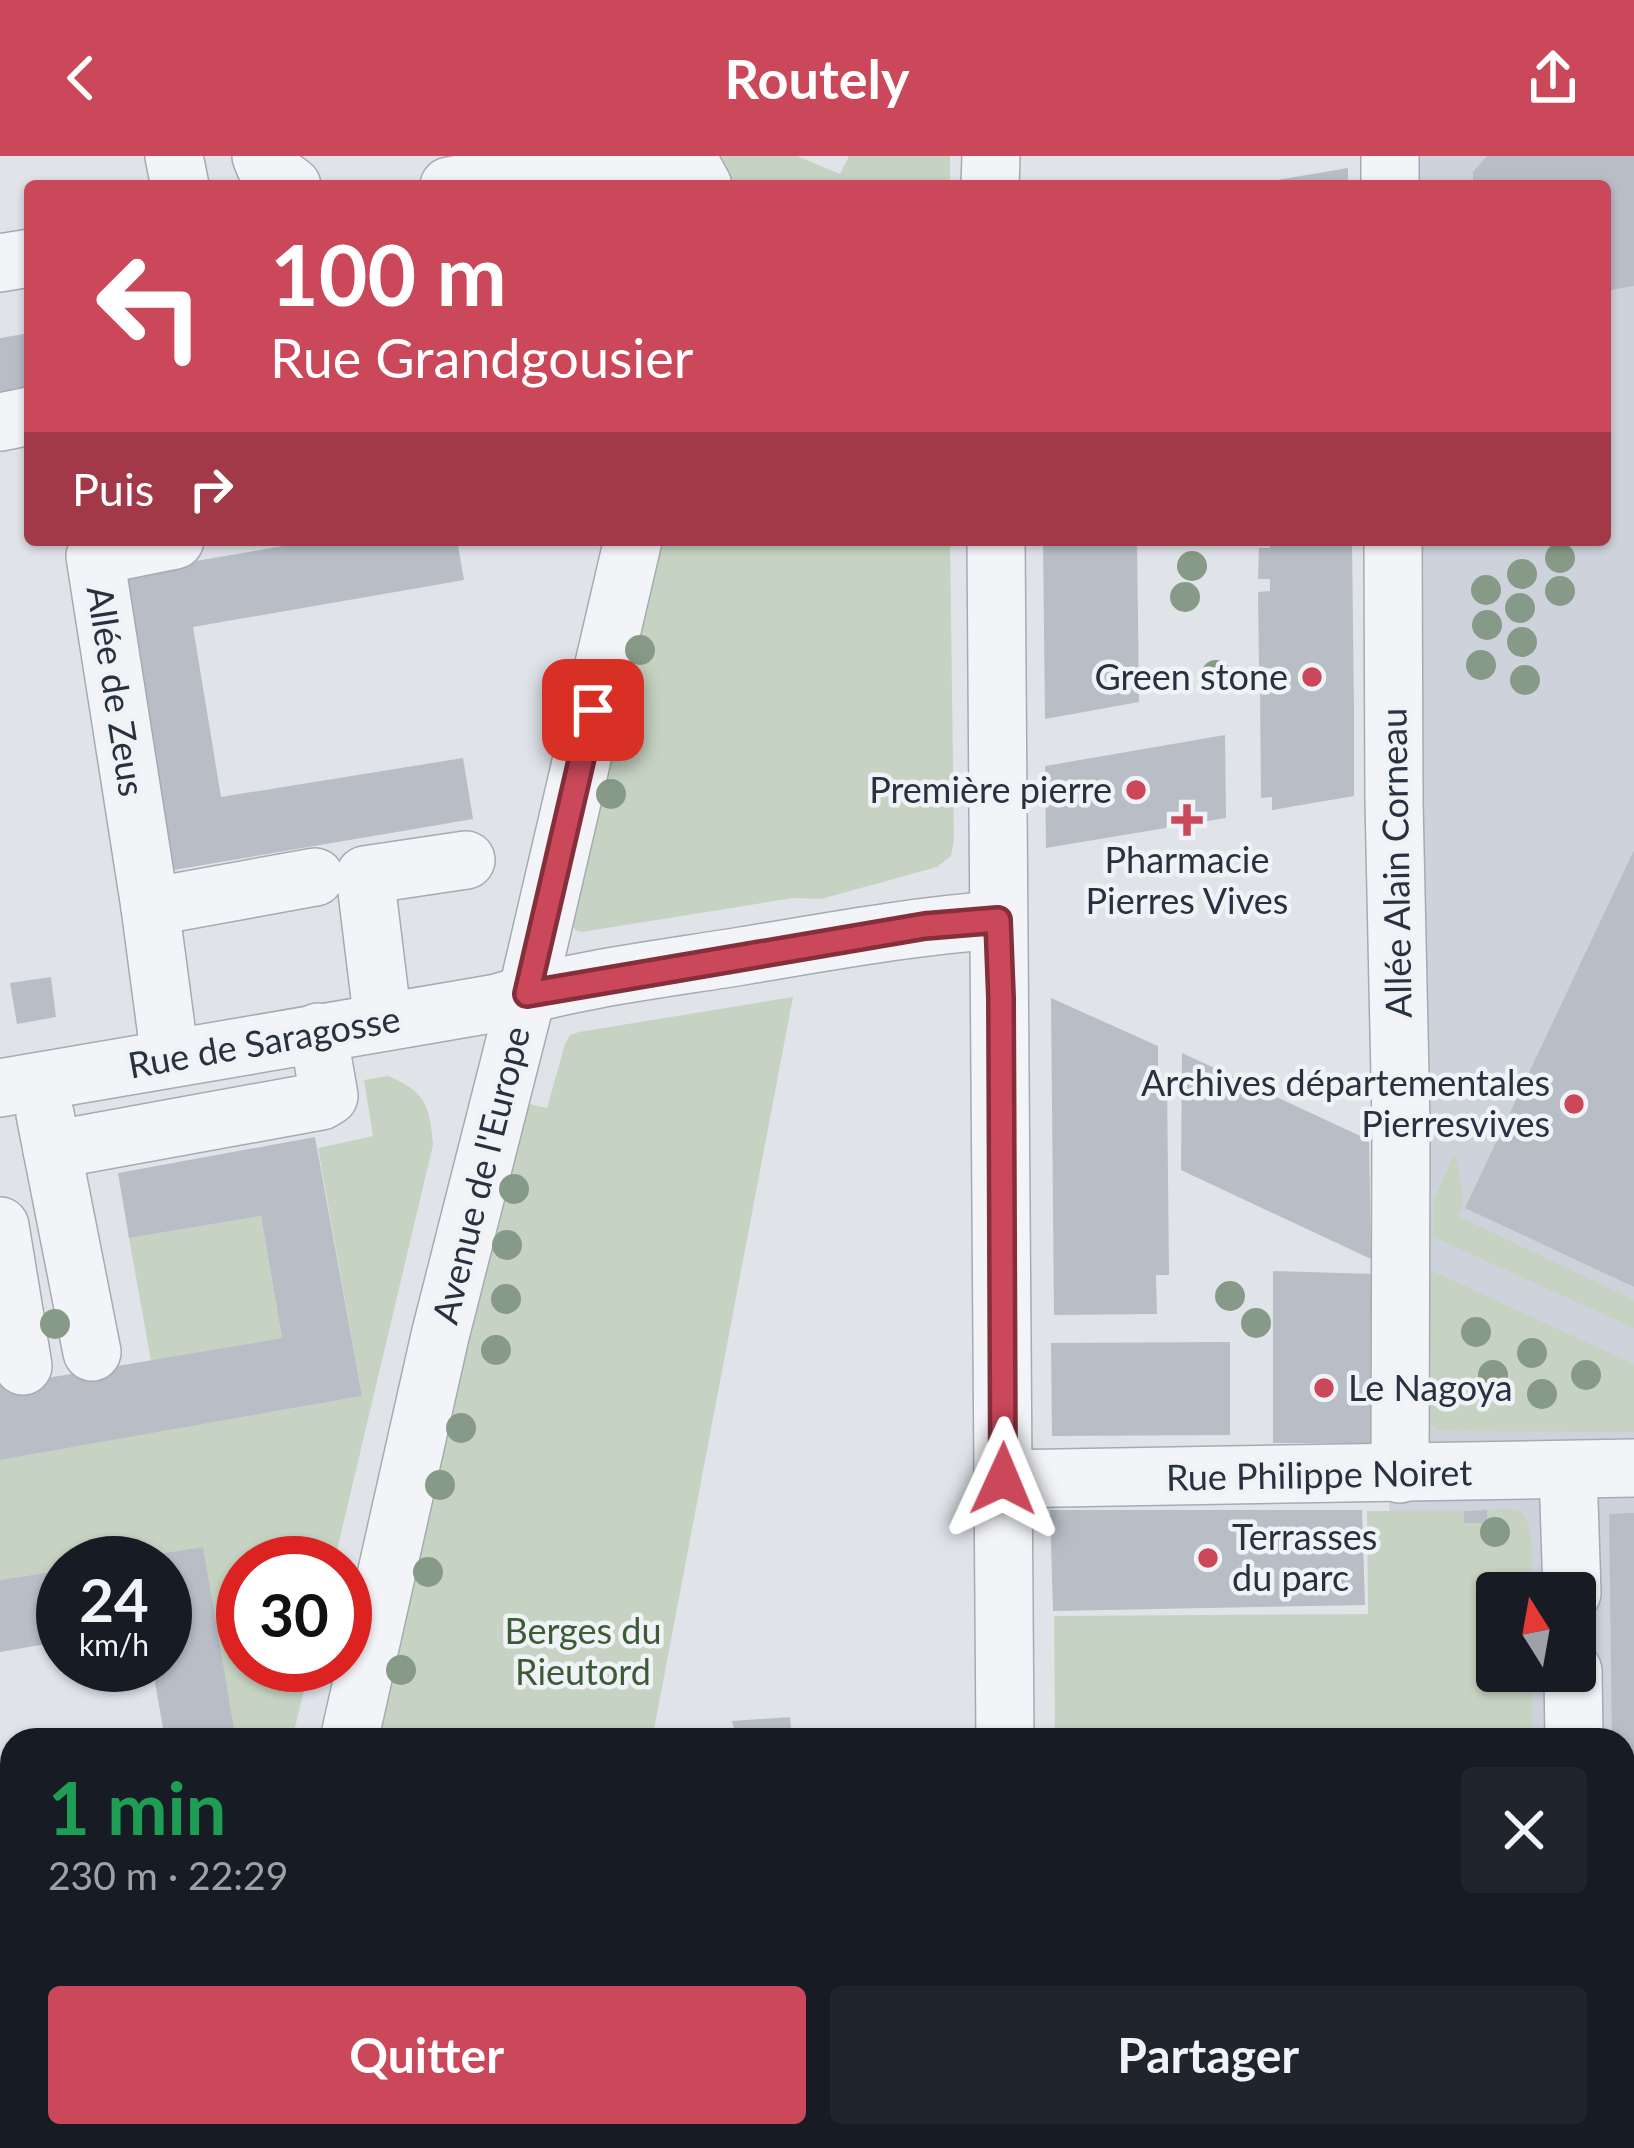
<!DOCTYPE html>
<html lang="fr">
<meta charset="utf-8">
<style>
body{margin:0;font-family:Lato,sans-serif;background:#20242c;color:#f1f3f6;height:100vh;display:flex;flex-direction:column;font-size:45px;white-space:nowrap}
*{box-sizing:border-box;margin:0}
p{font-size:39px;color:#9ea1a6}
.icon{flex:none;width:66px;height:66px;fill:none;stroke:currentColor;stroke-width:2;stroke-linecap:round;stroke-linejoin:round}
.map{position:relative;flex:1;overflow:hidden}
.drawer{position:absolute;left:0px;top:1572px;width:1635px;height:420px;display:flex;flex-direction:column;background:#171b24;border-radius:36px 36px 0 0;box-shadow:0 3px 9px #0004}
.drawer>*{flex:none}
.top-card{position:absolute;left:24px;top:24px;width:1587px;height:366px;border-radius:12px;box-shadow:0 3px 9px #0004;background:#cb485b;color:#fff;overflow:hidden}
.needle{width:78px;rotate:349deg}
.tools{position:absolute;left:1476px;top:1416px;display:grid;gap:24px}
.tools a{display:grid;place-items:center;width:120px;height:120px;border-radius:12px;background:#171b24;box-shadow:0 3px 9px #0004;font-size:60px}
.speed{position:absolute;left:36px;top:1380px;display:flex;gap:24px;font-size:60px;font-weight:700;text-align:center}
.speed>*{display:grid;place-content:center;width:156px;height:156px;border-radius:50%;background:#171b24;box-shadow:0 3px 9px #0004;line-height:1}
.speed small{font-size:30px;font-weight:400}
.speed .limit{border:18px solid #d22;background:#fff;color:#111}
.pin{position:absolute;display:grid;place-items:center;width:102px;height:102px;color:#fff;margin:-51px;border-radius:24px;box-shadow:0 6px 18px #0006}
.me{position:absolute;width:132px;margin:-66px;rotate:1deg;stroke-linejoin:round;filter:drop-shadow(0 0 9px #0008)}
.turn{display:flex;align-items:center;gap:42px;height:252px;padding:0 48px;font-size:54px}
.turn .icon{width:156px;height:156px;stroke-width:2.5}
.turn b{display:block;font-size:84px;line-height:102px}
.then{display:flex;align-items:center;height:114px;padding:0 48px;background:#0003;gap:24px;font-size:45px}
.round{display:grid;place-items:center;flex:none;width:126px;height:126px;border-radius:12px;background:#20242c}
.summary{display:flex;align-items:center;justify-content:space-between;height:204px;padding:0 48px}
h1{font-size:72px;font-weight:700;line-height:90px;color:#1e9e55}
.cta{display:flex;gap:24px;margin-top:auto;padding:24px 48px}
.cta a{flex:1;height:138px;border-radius:12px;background:#cb485b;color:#fff;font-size:48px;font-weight:700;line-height:138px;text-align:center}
.cta a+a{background:#20242c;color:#f1f3f6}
header{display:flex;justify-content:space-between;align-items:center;height:156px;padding:0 48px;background:#cb485b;color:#fff;font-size:54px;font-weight:700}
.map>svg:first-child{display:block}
</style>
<header><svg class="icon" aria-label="back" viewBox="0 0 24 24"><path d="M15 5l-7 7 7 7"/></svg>Routely<svg class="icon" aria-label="share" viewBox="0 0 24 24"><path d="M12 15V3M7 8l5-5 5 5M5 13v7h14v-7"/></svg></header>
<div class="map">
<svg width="1634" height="1992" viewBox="0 0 1634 1992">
<rect width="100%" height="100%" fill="#e0e4e9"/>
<path fill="#ced3db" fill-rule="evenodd" d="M1372 0H1634V1992H1397V1980H1623V1584H1392L1377 384H1605V30H1373ZM1497 1437H1575V1515H1497Z"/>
<g fill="#c6d3c2">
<polygon points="710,0 797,0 840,18 849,0 950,0 950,30 725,30"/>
<polygon points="657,384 950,384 954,684 951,700 937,711 821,743 793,742 582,776 575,774 572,767 626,538"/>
<polygon points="793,841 652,1584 374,1584 520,946 547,952 565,888 570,879 579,876"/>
<path d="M388 920C426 935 430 951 433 989L334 1407H243V1509H310L292 1584H236L202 1391 103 1407H63V1414L0 1424V1304L362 1240 318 992 373 980 364 924Z"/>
<polygon points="1455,996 1464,1046 1458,1060 1634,1144 1634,1172 1433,1081 1433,1046"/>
<polygon points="261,1060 282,1182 151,1205 129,1082"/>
<polygon points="1426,1112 1634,1208 1634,1276 1440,1275 1431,1269 1428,1258"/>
<path d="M1487 1354C1495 1354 1508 1352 1516 1354 1538 1360 1531 1418 1531 1437H1497V1515H1532V1584H1055L1054 1460 1368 1458 1367 1355H1464L1465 1367H1487Z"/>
<polygon points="12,1741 12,1947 0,1949 0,1743"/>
<polygon points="283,1980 681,1980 680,1992 280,1992"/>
</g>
<g fill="#b8bdc6">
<polygon points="1487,0 1634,0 1634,130 1605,135 1605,30 1473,30 1473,16"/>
<polygon points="1348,12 1348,30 1255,30 1254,28"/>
<polygon points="30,177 30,241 0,246 0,182"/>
<polygon points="319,384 457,384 464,424 193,471 221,641 463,602 473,663 168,715 119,418"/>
<polygon points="1043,384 1137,384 1139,546 1045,563"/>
<polygon points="1270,384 1352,384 1354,557 1354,640 1272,654 1272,641 1261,642 1260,530 1271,530 1271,512 1259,512 1258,436 1270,435 1270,423 1258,423 1259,392 1270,392"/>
<polygon points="1225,579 1226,662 1046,692 1045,610"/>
<polygon points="1634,694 1634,1131 1465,1052"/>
<polygon points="51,821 56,861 17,868 10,827"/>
<polygon points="1051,842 1158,890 1158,920 1167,920 1169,1119 1156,1119 1157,1158 1054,1159"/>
<polygon points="1182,897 1369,984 1371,1103 1181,1014"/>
<polygon points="315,981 362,1240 0,1304 0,1230 282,1182 261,1060 129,1082 118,1017"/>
<polygon points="1273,1115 1376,1118 1375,1287 1273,1287"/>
<polygon points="1230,1186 1230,1279 1052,1280 1051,1187"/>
<polygon points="1050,1354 1362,1354 1365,1449 1053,1455"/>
<polygon points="1487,1354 1487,1367 1464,1367 1464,1355"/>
<polygon points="1634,1357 1634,1620 1623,1620 1623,1584 1612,1584 1609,1358"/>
<polygon points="203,1391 236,1584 165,1584 152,1509 165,1509 165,1407 118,1407 118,1404"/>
<polygon points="63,1414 63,1485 0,1496 0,1424"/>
<polygon points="790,1561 792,1582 737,1584 732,1565"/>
<polygon points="12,1670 12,1741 0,1743 0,1672"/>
<rect x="1623" y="1684" width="11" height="270"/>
<polygon points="12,1947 12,1980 87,1980 89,1992 0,1992 0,1949"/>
<polygon points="875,1980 926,1980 926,1983 969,1982 969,1992 875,1992"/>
<polygon points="1073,1980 1113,1980 1113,1991 1075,1992"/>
<polygon points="1343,1980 1381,1980 1381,1986 1343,1987"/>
</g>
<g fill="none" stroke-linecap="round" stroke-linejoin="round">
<g stroke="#a5abb3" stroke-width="60">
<g id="minor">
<polyline points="174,0 180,30"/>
<polyline points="261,0 265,10 292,30"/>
<polyline points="676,0 693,12 703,30"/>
<polyline points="1390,0 1390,30"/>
<polyline points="449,30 504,20 664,0"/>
<polyline points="990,30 991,0"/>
<polyline points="0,107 30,102"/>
<polyline points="0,266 30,260"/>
<polyline points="996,384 1005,1584"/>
<polyline points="1393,384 1394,645 1401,968 1400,1318"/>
<polyline points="150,751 315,721"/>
<polyline points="383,866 365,719 466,704"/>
<polyline points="170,902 150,751 95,400 175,384"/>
<path d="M0 932 497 847C576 823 661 813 742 800 827 786 912 770 998 764"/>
<polyline points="45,958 92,1196"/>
<polyline points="52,994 321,945 329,940 318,876"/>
<polyline points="0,1070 23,1210"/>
<polyline points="1568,1314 1572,1437"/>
<polyline points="1003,1323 1634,1312"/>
<polyline points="1573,1515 1574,1584"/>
<polyline points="349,1584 440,1180 527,838 633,384"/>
<polyline points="102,1980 104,1992"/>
<polyline points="1007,1980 1007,1992"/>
<polyline points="257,1992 260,1980"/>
<polyline points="1566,1992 1574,1980"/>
</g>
</g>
<use href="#minor" stroke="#f3f4f7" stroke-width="57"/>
</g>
<g fill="#879987">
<circle cx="1560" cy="402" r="15"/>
<circle cx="1192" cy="410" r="15"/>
<circle cx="1522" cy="418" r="15"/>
<circle cx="1486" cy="434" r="15"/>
<circle cx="1560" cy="435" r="15"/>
<circle cx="1185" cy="441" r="15"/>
<circle cx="1520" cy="452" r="15"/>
<circle cx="1487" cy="469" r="15"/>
<circle cx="1522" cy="486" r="15"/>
<circle cx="640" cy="494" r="15"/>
<circle cx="1481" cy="509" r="15"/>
<circle cx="1216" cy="519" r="15"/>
<circle cx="1525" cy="524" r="15"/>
<circle cx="611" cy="638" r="15"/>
<circle cx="514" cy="1033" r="15"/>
<circle cx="507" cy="1089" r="15"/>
<circle cx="1230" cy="1140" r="15"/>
<circle cx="506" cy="1143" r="15"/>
<circle cx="1256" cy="1167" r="15"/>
<circle cx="55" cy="1168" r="15"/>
<circle cx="1476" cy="1176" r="15"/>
<circle cx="496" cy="1194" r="15"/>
<circle cx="1532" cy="1197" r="15"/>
<circle cx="1493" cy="1219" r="15"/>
<circle cx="1586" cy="1219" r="15"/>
<circle cx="1542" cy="1238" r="15"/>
<circle cx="461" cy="1272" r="15"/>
<circle cx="440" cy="1329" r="15"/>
<circle cx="1495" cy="1376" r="15"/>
<circle cx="428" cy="1416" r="15"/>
<circle cx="401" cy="1514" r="15"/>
</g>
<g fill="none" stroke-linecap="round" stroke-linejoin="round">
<g stroke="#842f3b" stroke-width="30">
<polyline id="route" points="593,554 527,838 925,770 998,764 1001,842 1003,1323"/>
</g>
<use href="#route" stroke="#cb485b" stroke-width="21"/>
</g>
<g fill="#cb485b" stroke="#f0f3f6" stroke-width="4.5">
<circle cx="1312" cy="521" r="12"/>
<circle cx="1136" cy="634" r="12"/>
<path d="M1181 646h12v12h12v12h-12v12h-12v-12h-12v-12h12z"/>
<circle cx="1574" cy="948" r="12"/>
<circle cx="1324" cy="1232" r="12"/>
<circle cx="1208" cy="1402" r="12"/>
</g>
<g text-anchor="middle" stroke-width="9" stroke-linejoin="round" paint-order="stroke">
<g font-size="36" fill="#293140" stroke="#f0f3f6" text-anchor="end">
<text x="1288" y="534">Green stone</text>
<text x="1112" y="647">Première pierre</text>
<text x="1187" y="717" text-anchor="middle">Pharmacie<tspan x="1187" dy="41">Pierres Vives</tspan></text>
<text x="1550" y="940">Archives départementales<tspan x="1550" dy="41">Pierresvives</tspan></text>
<text x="1348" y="1245" text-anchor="start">Le Nagoya</text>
<text x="1232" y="1394" text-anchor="start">Terrasses<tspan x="1232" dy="41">du parc</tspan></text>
</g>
<g font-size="36" fill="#293140" stroke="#f0f3f6">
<text transform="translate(116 535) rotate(81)" y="13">Allée de Zeus</text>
<text transform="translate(1396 707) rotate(-91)" y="13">Allée Alain Corneau</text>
<text transform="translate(264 886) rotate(-10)" y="13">Rue de Saragosse</text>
<text transform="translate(481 1019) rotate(-76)" y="13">Avenue de l'Europe</text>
<text transform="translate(1319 1319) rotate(-1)" y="13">Rue Philippe Noiret</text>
</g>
<g font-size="36" fill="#3e5b37" stroke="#f0f3f6">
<text x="583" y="1488">Berges du<tspan x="583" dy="41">Rieutord</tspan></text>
</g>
</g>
</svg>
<div class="tools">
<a><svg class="needle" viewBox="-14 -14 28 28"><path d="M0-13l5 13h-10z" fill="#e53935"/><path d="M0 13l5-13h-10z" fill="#9ea1a6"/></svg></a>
</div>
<div class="speed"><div>24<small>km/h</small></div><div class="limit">30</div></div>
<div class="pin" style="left:593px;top:554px;background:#d93025"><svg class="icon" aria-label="arrive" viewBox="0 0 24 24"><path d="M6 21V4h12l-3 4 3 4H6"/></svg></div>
<svg class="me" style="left:1003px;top:1323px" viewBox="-20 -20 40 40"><path d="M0-17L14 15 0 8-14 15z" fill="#cb485b" stroke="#fff" stroke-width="4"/></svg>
<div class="top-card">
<div class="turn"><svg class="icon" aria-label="left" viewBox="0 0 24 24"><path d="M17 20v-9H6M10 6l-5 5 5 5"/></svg><div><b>100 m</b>Rue Grandgousier</div></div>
<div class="then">Puis<svg class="icon" aria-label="right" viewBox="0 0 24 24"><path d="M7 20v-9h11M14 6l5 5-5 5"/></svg></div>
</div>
<section class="drawer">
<div class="summary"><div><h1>1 min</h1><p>230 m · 22:29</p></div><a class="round"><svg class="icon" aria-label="close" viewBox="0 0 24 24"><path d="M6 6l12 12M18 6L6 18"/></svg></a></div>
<div class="cta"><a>Quitter</a><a>Partager</a></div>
</section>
</div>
